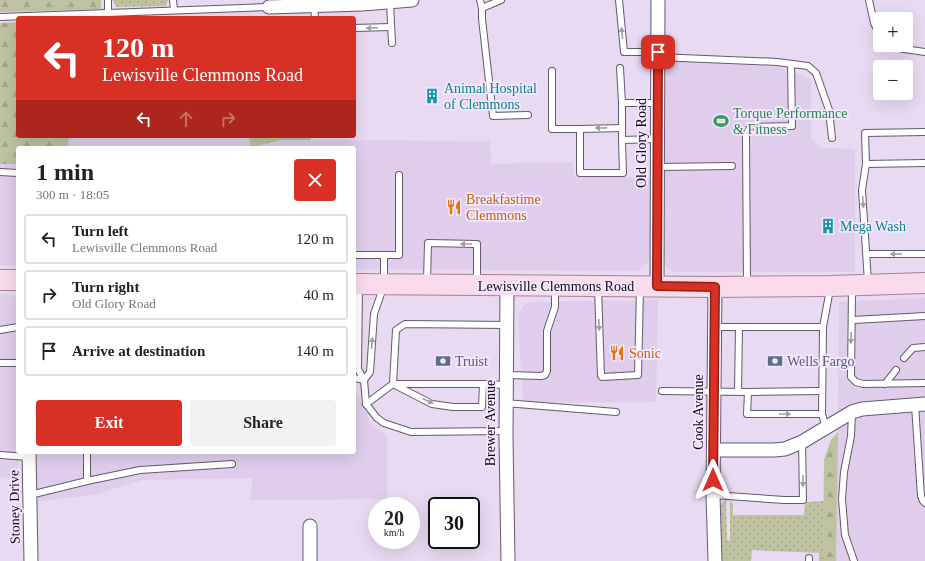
<!DOCTYPE html>
<meta charset="utf-8">
<style>
body{margin:0;font-family:"Times New Roman",serif;background:#f2f2f2;color:#222;height:100vh;display:flex;flex-direction:column;font-size:15px;white-space:nowrap}
*{box-sizing:border-box;margin:0}
p{font-size:13px;color:#767676}
.icon{flex:none;width:22px;height:22px;fill:none;stroke:currentColor;stroke-width:2;stroke-linecap:round;stroke-linejoin:round}
.map{position:relative;flex:1;overflow:hidden}
.details{position:absolute;left:16px;top:146px;width:340px;height:308px;display:flex;flex-direction:column;background:#fff;border-radius:4px;box-shadow:0 4px 16px #0002}
.details>*{flex:none}
.guide{position:absolute;left:16px;top:16px;width:340px;height:122px;border-radius:4px;box-shadow:0 4px 16px #0002;background:#d93025;color:#fff;overflow:hidden}
.buttons{position:absolute;left:873px;top:12px;display:grid;gap:8px}
.buttons a{display:grid;place-items:center;width:40px;height:40px;border-radius:4px;background:#fff;box-shadow:0 4px 16px #0002;font-size:20px}
.speed{position:absolute;left:368px;top:497px;display:flex;gap:8px;font-size:20px;font-weight:700;text-align:center}
.speed>*{display:grid;place-content:center;width:52px;height:52px;border-radius:50%;background:#fff;box-shadow:0 4px 16px #0002;line-height:1}
.speed small{font-size:10px;font-weight:400}
.speed .limit{border:2px solid #111;border-radius:6px;background:#fff;color:#111}
.pin{position:absolute;display:grid;place-items:center;width:34px;height:34px;color:#fff;margin:-17px;border-radius:8px;box-shadow:0 2px 6px #0006}
.me{position:absolute;width:44px;margin:-22px;rotate:0deg;stroke-linejoin:round;filter:drop-shadow(0 0 3px #0008)}
.turn{display:flex;align-items:center;gap:14px;height:84px;padding:0 20px;font-size:18px}
.turn .icon{width:52px;height:52px;stroke-width:2.5}
.turn b{display:block;font-size:28px;line-height:34px}
.lanes{display:flex;align-items:center;height:38px;padding:0 20px;background:#0003;justify-content:center;gap:20px;direction:ltr}
.lanes .off{opacity:.35}
.round{display:grid;place-items:center;flex:none;width:42px;height:42px;border-radius:4px;background:#f2f2f2}
.head{display:flex;align-items:center;justify-content:space-between;height:68px;padding:0 20px}
h1{font-size:24px;font-weight:800;line-height:30px}
.primary-button{display:flex;gap:8px;margin-top:auto;padding:8px 20px}
.primary-button a{flex:1;height:46px;border-radius:4px;background:#d93025;color:#fff;font-size:16px;font-weight:800;line-height:46px;text-align:center}
.primary-button a+a{background:#f2f2f2;color:#222}
ul{padding:0;list-style:none}
li{display:flex;align-items:center;gap:12px;height:50px;margin:0 8px 6px;padding:0 12px;border:2px solid #e0e0e0;border-radius:4px}
li div{flex:1}
li b{display:block;font-size:15px}
li em{font-style:normal}
.map>svg:first-child{display:block}
</style>
<div class="map">
<svg width="925" height="561" viewBox="0 0 925 561">
<defs>
<pattern id="grass-dots" width="8" height="8" patternUnits="userSpaceOnUse"><rect width="8" height="8" fill="#bec2a1"/><path d="M2 2h.1M6 6h.1" fill="none" stroke="#a2a58a" stroke-width="1.8" stroke-linecap="round"/></pattern>
<pattern id="forest-firs" width="22" height="20" patternUnits="userSpaceOnUse"><rect width="22" height="20" fill="#bec2a1"/><path d="M5 1l3.5 6h-7zM16 11l3.5 6h-7z" fill="#a2a58a"/></pattern>
</defs>
<rect width="100%" height="100%" fill="#e8daf2"/>
<g fill="#dfcdeb">
<polygon points="674,61 780,67 811,79 811,139 820,148 855,149 855,272 674,272 668,269 664,262 664,155 663,67"/>
<polygon points="68,136 249,136 250,148 281,140 490,141 491,164 573,162 574,176 651,178 651,251 648,262 638,271 354,269 354,148 68,148"/>
<polygon points="0,160 18,161 18,266 0,265"/>
<polygon points="0,294 11,295 18,299 18,480 0,477"/>
<polygon points="925,298 925,561 836,561 839,302"/>
<polygon points="658,300 656,402 523,403 518,317 522,307 529,302"/>
<polygon points="354,311 356,389 370,422 387,437 387,499 251,500 252,478 142,480 98,494 34,502 35,452 354,452"/>
</g>
<g fill="url(#grass-dots)">
<polygon points="113,0 168,0 166,6 116,7"/>
<polygon points="726,500 727,540 730,541 730,501 733,504 733,515 804,515 805,502 824,501 823,561 819,561 819,553 752,550 751,561 721,561 721,503"/>
</g>
<g fill="url(#forest-firs)">
<polygon points="0,0 101,0 101,9 0,12"/>
<polygon points="18,22 18,136 69,136 68,148 18,148 18,164 0,164 0,23"/>
<polygon points="249,136 311,136 311,140 281,140 250,148"/>
<polygon points="838,432 836,561 823,561 824,460 831,440"/>
</g>
<g fill="none" stroke-linecap="round" stroke-linejoin="round">
<g stroke="#65596d" stroke-width="8">
<g id="service">
<polyline points="173,0 174,10"/>
<polyline points="480,0 482,8 482,19 493,116 528,115"/>
<polyline points="619,0 624,52 658,52"/>
<polyline points="869,0 874,23 880,36"/>
<polyline points="390,2 392,43"/>
<polyline points="314,6 315,18"/>
<polyline points="482,8 501,0"/>
<polyline points="108,13 108,0"/>
<polyline points="0,17 269,7"/>
<polyline points="354,28 391,27"/>
<polyline points="888,45 904,49 925,52"/>
<polyline points="658,57 777,62 808,66 816,73 829,110 832,138"/>
<polyline points="620,68 622,103"/>
<polyline points="552,71 552,129 580,129 580,173 623,173 622,140"/>
<polyline points="580,129 622,128"/>
<polyline points="925,132 865,133 866,164 925,163"/>
<polyline points="657,139 622,140 622,103 658,103"/>
<polyline points="866,164 862,190 868,282"/>
<polyline points="657,167 732,166"/>
<polyline points="0,172 18,173"/>
<polyline points="867,254 925,254"/>
<polyline points="354,255 384,255 384,285 374,314 370,372 364,380"/>
<polyline points="384,255 399,255 399,175"/>
<polyline points="427,281 428,243 477,244 477,282"/>
<polyline points="747,285 746,135 750,127 792,126 791,64"/>
<polyline points="359,286 358,369 364,380 366,404 377,418 384,423 411,432 506,431"/>
<polyline points="598,288 601,376 602,377 638,375 640,289"/>
<polyline points="852,289 851,377 856,382 863,384 925,383"/>
<polyline points="853,320 925,316"/>
<polyline points="715,327 823,327"/>
<polyline points="0,330 18,327"/>
<polyline points="904,358 913,348 925,347"/>
<polyline points="0,363 18,363"/>
<polyline points="506,375 541,376 545,375 547,371 547,331 555,307 555,287"/>
<polyline points="354,378 364,380"/>
<polyline points="393,384 432,404 453,407 482,407 483,384 506,385"/>
<polyline points="395,384 483,384"/>
<polyline points="885,384 896,370"/>
<polyline points="662,391 748,392 747,414 822,414"/>
<polyline points="738,391 739,328"/>
<polyline points="748,392 822,391"/>
<polyline points="506,403 616,412"/>
<polyline points="366,404 393,384 396,330 405,324 507,325"/>
<polyline points="915,405 921,496 923,501 925,503"/>
<polyline points="852,413 851,436 844,472 842,499 845,535 854,561"/>
<polyline points="826,427 822,414 823,327 830,289"/>
<polyline points="0,455 29,457"/>
<polyline points="87,481 140,470 232,464"/>
<polyline points="30,495 87,481 87,452"/>
<polyline points="713,495 784,500 803,500 802,442"/>
<polyline points="809,561 809,558"/>
</g>
</g>
<g stroke="#65596d" stroke-width="15">
<g id="minor">
<polyline points="269,7 362,4 412,0"/>
<polyline points="507,286 506,437 508,561"/>
<polyline points="657,286 658,0"/>
<polyline points="715,287 713,495 715,561"/>
<polyline points="714,450 774,450 785,449 802,442 852,412 862,409 925,404"/>
<polyline points="29,452 31,561"/>
<polyline points="310,526 310,561"/>
</g>
</g>
<g stroke="#a68396" stroke-width="22">
<g id="primary">
<polyline points="0,280 18,280"/>
<polyline points="354,284 715,287 831,286 925,283"/>
</g>
</g>
<use href="#service" stroke="#fff" stroke-width="6"/>
<use href="#minor" stroke="#fff" stroke-width="13"/>
<use href="#primary" stroke="#fadbeb" stroke-width="20"/>
</g>
<defs><path id="oneway-solid" d="M-6-.8H1V-3.2L6.5 0L1 3.2V.8H-6Z"/></defs>
<g fill="#9f9da1">
<use href="#oneway-solid" transform="translate(372 28) rotate(178)"/>
<use href="#oneway-solid" transform="translate(622 33) rotate(-96)"/>
<use href="#oneway-solid" transform="translate(601 128) rotate(179)"/>
<use href="#oneway-solid" transform="translate(863 202) rotate(86)"/>
<use href="#oneway-solid" transform="translate(466 244) rotate(-180)"/>
<use href="#oneway-solid" transform="translate(896 254) rotate(-180)"/>
<use href="#oneway-solid" transform="translate(599 325) rotate(88)"/>
<use href="#oneway-solid" transform="translate(851 338) rotate(92)"/>
<use href="#oneway-solid" transform="translate(372 343) rotate(-85)"/>
<use href="#oneway-solid" transform="translate(428 401) rotate(25)"/>
<use href="#oneway-solid" transform="translate(785 414)"/>
<use href="#oneway-solid" transform="translate(803 481) rotate(90)"/>
</g>
<g fill="none" stroke-linecap="round" stroke-linejoin="round">
<g stroke="#8d1f18" stroke-width="10">
<polyline id="route" points="658,52 657,286 715,287 713,480"/>
</g>
<use href="#route" stroke="#d93025" stroke-width="7"/>
</g>
<defs>
<g id="building-bare" transform="scale(1.2)"><path d="M-4-6H4V6H1V3H-1V6H-4ZM-2.5-4.3h1.7v1.8h-1.7ZM.8-4.3h1.7v1.8H.8ZM-2.5-1h1.7V.8h-1.7ZM.8-1h1.7V.8H.8Z" fill="#0f9aa8" stroke="#f5e7ff" stroke-width="2.5" paint-order="stroke"/></g>
<g id="stadium-bare" transform="scale(1.2)"><path d="M0-5a6.5 5 0 1 0 0 10a6.5 5 0 1 0 0-10ZM-3.5-1.8h7v3.6h-7Z" fill="#2e9e5b" stroke="#f5e7ff" stroke-width="2.5" paint-order="stroke"/></g>
<g id="restaurant-bare" transform="scale(1.2)"><path d="M-5-6h1v4h1v-4h1v4h1v-4h1v5L-1.5 .5V6h-2V.5L-5-1ZM5-6V6H3V1.5H1.5Q1.5-4 5-6Z" fill="#e8710a" stroke="#f5e7ff" stroke-width="2.5" paint-order="stroke"/></g>
<g id="bank-bare" transform="scale(1.2)"><path d="M-6-4H6V4H-6ZM0-2.3a2.3 2.3 0 1 0 0 4.6a2.3 2.3 0 1 0 0-4.6Z" fill="#5c6f8a" stroke="#f5e7ff" stroke-width="2.5" paint-order="stroke"/></g>
</defs>
<g fill-rule="evenodd">
<use href="#building-bare" x="432" y="96"/>
<use href="#stadium-bare" x="721" y="121"/>
<use href="#restaurant-bare" x="454" y="207"/>
<use href="#building-bare" x="828" y="226"/>
<use href="#restaurant-bare" x="617" y="353"/>
<use href="#bank-bare" x="443" y="361"/>
<use href="#bank-bare" x="775" y="361"/>
</g>
<g text-anchor="middle" stroke-width="3.5" stroke-linejoin="round" paint-order="stroke">
<g font-size="14" fill="#0d838f" stroke="#f5e7ff" text-anchor="start">
<text x="444" y="93">Animal Hospital<tspan x="444" dy="16">of Clemmons</tspan></text>
<text x="840" y="231">Mega Wash</text>
</g>
<g font-size="14" fill="#27864d" stroke="#f5e7ff" text-anchor="start">
<text x="733" y="118">Torque Performance<tspan x="733" dy="16">&amp; Fitness</tspan></text>
</g>
<g font-size="14" fill="#100b13" stroke="#f5e7ff">
<text transform="translate(641 143) rotate(-90)" y="5">Old Glory Road</text>
<text x="556" y="291">Lewisville Clemmons Road</text>
<text transform="translate(698 412) rotate(-90)" y="5">Cook Avenue</text>
<text transform="translate(490 423) rotate(-90)" y="5">Brewer Avenue</text>
<text transform="translate(14 507) rotate(-91)" y="5">Stoney Drive</text>
</g>
<g font-size="14" fill="#c56008" stroke="#f5e7ff" text-anchor="start">
<text x="466" y="204">Breakfastime<tspan x="466" dy="16">Clemmons</tspan></text>
<text x="629" y="358">Sonic</text>
</g>
<g font-size="14" fill="#4e5e75" stroke="#f5e7ff" text-anchor="start">
<text x="455" y="366">Truist</text>
<text x="787" y="366">Wells Fargo</text>
</g>
</g>
</svg>
<div class="buttons">
<a>+</a>
<a>−</a>
</div>
<div class="speed"><div>20<small>km/h</small></div><div class="limit">30</div></div>
<div class="pin" style="left:658px;top:52px;background:#d93025"><svg class="icon" aria-label="arrive" viewBox="0 0 24 24"><path d="M6 21V4h12l-3 4 3 4H6"/></svg></div>
<svg class="me" style="left:713px;top:480px" viewBox="-20 -20 40 40"><path d="M0-17L14 15 0 8-14 15z" fill="#d93025" stroke="#fff" stroke-width="4"/></svg>
<div class="guide">
<div class="turn"><svg class="icon" aria-label="left" viewBox="0 0 24 24"><path d="M17 20v-9H6M10 6l-5 5 5 5"/></svg><div><b>120 m</b>Lewisville Clemmons Road</div></div>
<div class="lanes"><svg class="icon" aria-label="left" viewBox="0 0 24 24"><path d="M17 20v-9H6M10 6l-5 5 5 5"/></svg><svg class="icon off" aria-label="ahead" viewBox="0 0 24 24"><path d="M12 20V5M6 11l6-6 6 6"/></svg><svg class="icon off" aria-label="right" viewBox="0 0 24 24"><path d="M7 20v-9h11M14 6l5 5-5 5"/></svg></div>
</div>
<section class="details">
<div class="head"><div><h1>1 min</h1><p>300 m · 18:05</p></div><a class="round" style="background:#d93025;color:#fff"><svg class="icon" aria-label="close" viewBox="0 0 24 24"><path d="M6 6l12 12M18 6L6 18"/></svg></a></div>
<ul>
<li><svg class="icon" aria-label="left" viewBox="0 0 24 24"><path d="M17 20v-9H6M10 6l-5 5 5 5"/></svg><div><b>Turn left</b><p>Lewisville Clemmons Road</p></div><em>120 m</em></li>
<li><svg class="icon" aria-label="right" viewBox="0 0 24 24"><path d="M7 20v-9h11M14 6l5 5-5 5"/></svg><div><b>Turn right</b><p>Old Glory Road</p></div><em>40 m</em></li>
<li><svg class="icon" aria-label="arrive" viewBox="0 0 24 24"><path d="M6 21V4h12l-3 4 3 4H6"/></svg><div><b>Arrive at destination</b></div><em>140 m</em></li>
</ul>
<div class="primary-button"><a>Exit</a><a>Share</a></div>
</section>
</div>
